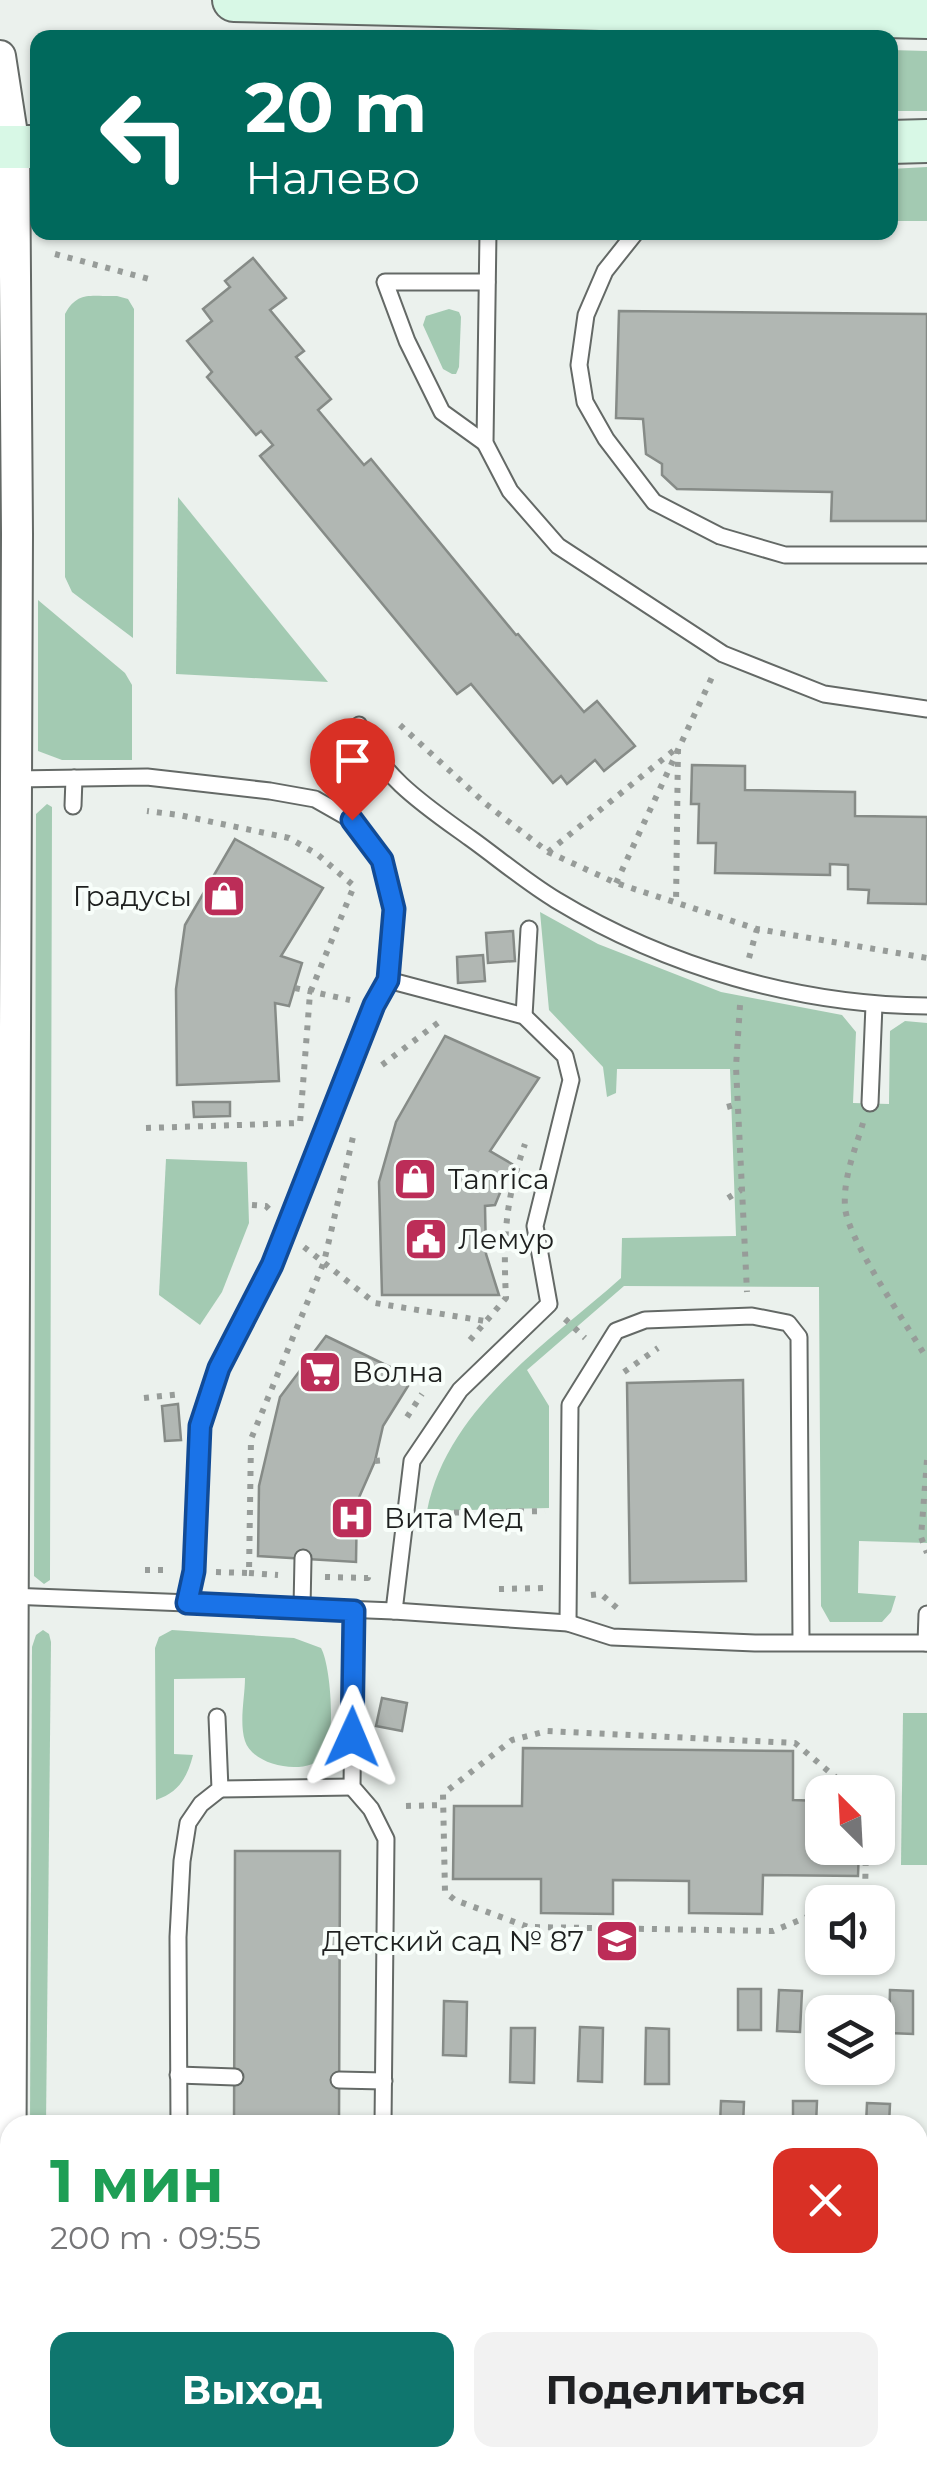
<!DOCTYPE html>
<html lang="ru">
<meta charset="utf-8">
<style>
body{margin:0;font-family:Montserrat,sans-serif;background:#f2f2f2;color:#202124;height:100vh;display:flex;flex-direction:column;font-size:38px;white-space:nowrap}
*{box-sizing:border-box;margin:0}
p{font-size:32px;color:#757577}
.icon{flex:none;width:55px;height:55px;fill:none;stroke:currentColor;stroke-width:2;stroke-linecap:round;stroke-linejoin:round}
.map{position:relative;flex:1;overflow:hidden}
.panel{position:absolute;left:0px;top:2115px;width:928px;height:352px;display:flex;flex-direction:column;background:#fff;border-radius:30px 30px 0 0;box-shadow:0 2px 8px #0004}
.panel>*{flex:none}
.hud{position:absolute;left:30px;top:30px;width:868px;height:210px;border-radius:20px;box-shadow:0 2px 8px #0004;background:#00695c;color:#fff;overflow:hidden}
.needle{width:65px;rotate:336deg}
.tools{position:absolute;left:805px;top:1775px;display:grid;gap:20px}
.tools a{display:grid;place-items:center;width:90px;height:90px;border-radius:20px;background:#fff;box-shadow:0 2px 8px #0004;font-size:50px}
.pin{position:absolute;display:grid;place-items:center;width:85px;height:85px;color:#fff;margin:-102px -42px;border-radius:50% 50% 50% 0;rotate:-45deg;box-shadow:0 0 10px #0007}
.pin .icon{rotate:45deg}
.me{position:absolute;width:110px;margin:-55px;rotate:1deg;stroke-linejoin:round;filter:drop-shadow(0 0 8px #0008)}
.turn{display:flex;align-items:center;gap:35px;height:210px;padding:0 50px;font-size:45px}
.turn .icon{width:130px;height:130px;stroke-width:2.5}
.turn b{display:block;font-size:70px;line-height:85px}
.round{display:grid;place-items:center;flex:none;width:105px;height:105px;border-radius:20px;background:#f2f2f2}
.head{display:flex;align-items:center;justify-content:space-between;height:170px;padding:0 50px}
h1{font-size:60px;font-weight:700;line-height:75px;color:#1e9e55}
.primary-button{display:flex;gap:20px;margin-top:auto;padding:20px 50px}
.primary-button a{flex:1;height:115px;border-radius:20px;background:#0f766e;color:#fff;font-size:40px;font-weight:700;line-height:115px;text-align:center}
.primary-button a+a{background:#f2f2f2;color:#202124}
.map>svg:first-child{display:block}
</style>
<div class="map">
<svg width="927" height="2466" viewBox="0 0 927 2466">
<rect width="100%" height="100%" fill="#ebf1ed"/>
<g fill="#a3cab2">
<polygon points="890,50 927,51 927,111 890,111"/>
<polygon points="927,167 927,221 890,221 890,169"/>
<path d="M117 296 128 299 134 309 133 638 72 592 65 577V314C78 290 92 297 117 296Z"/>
<polygon points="449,309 459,312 461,317 459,367 456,374 452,374 443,369 423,325 426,316"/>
<polygon points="178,497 328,682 176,674"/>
<polygon points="38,600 125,673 132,685 132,760 62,760 38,751"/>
<polygon points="47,804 52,807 50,1573 50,1580 44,1584 34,1576 36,814"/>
<path d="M540 912 598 944 721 992 842 1015 856 1032 853 1103 889 1104 890 1031 905 1021 927 1023V1543L859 1541 858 1593 896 1596 891 1612 882 1622H830L821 1606 819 1287 624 1286 527 1370 549 1406V1508L427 1511C447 1408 547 1344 621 1278L622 1238 736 1236 730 1069H617L616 1093 607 1097 603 1067 549 1010Z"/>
<polygon points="166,1159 247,1162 249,1223 222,1292 200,1325 159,1295"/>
<polygon points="43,1630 49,1634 51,1642 46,2125 30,2125 32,1647 36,1635"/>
<path d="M172 1630 294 1638 321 1648C331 1666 336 1738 324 1755 309 1777 253 1767 245 1741 239 1722 245 1697 245 1678L174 1679V1754L193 1755C187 1778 179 1792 156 1800L155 1648 159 1637Z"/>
<polygon points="903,1713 927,1713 927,1865 901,1865"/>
</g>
<g fill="#b1b7b3" stroke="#868b87" stroke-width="2.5">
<polygon points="253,258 286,298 270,310 304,351 296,357 331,399 318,410 364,465 371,459 516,635 518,634 584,712 597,701 635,746 604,771 595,760 567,784 561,776 553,783 471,684 457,694 260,456 273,445 261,431 256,435 207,377 212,372 187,341 212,321 203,309 230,287 225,281"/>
<polygon points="619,311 927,314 927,521 831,521 832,492 677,489 662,475 662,464 646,454 643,419 616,418"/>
<polygon points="692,765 745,766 745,790 855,792 855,816 927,817 927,904 868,903 869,890 848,889 848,865 830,864 830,875 715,873 716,843 698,843 699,804 691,804"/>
<polygon points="235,839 323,888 281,956 302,963 289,1006 275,1003 279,1081 177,1085 176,989 185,925"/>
<polygon points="513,931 515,961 488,963 486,933"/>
<polygon points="483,955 485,981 458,983 457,957"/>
<polygon points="445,1036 539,1078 490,1151 512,1164 495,1205 485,1206 486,1254 499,1295 382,1295 379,1182 396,1122"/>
<polygon points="193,1102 230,1102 230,1116 194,1117"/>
<polygon points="326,1336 413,1378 383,1426 375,1461 357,1502 356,1562 258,1556 259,1486 280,1397"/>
<polygon points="743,1380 746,1581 630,1583 627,1383"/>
<polygon points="178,1404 181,1440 165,1441 162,1406"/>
<polygon points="382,1698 407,1703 402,1731 376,1726"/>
<polygon points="523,1748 793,1751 793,1800 822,1801 822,1848 859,1848 858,1876 763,1875 762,1914 689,1913 689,1881 613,1880 613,1914 541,1913 541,1879 453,1879 454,1806 522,1806"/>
<polygon points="235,1851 340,1851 339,2125 234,2125"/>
<rect x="738" y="1989" width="23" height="41"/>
<polygon points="779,1990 802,1991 800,2032 777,2031"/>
<polygon points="890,1990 913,1991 913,2034 889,2033"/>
<polygon points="444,2001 467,2002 466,2056 443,2055"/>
<polygon points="580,2027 603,2028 602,2082 578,2081"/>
<polygon points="511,2028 535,2028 534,2083 510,2082"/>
<polygon points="646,2028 669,2029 669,2084 645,2084"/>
<polygon points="721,2101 744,2102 743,2125 720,2125"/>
<polygon points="793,2101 817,2101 816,2125 793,2125"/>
<polygon points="867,2103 890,2104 889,2125 866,2125"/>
<rect x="918" y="2354" width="9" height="100"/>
</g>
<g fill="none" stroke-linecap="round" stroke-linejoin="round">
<g stroke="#646966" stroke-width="19">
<g id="lane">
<polyline points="488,232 485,443 510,491 558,546 723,654 824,694 927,709"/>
<polyline points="636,232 605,271 586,315 579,365 585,402 606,439 654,502 720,536 785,555 927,555"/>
<polyline points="485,443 442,412 407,341 385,282 487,282"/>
<path d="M359 725C379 776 427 807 470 838 498 858 526 882 556 900 667 967 798 1005 927 1006"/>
<polyline points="15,779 147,777 270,791 315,799 352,820 382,860 394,909 388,980 524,1016 565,1056 571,1080 535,1226 549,1304 460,1390 412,1461 394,1611"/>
<polyline points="73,806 74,778"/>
<polyline points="524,1016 529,929"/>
<polyline points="870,1103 874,1005"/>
<polyline points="9,1596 394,1611 568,1623 612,1637 755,1643 927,1643"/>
<polyline points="187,1603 194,1571 200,1425 219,1368 272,1265 374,1005 388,980"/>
<polyline points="302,1608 303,1558"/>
<polyline points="354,1611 352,1787 371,1809 386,1839 383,2125"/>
<polyline points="568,1623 570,1405 616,1331 645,1320 752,1316 788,1323 799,1337 801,1641"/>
<polyline points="926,1643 927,1614"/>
<polyline points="220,1789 352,1787"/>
<polyline points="178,2075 235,2077"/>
<polyline points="339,2080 384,2081"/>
<polyline points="179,2125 178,1937 182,1861 188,1823 201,1804 220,1789 217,1717"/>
<polyline points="918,2271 927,2271"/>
</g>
</g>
<g stroke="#646966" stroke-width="34">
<g id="street">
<polyline points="0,56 14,147 17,534 10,2267"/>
<polyline points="12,2466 12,2458"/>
</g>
</g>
<g stroke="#646966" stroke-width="46">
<g id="secondary">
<polyline points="234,0 927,17"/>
<polyline points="890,142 927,141"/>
<polyline points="0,147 38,147"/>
</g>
</g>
<g stroke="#979c99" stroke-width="6" stroke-dasharray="5 8" stroke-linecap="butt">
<polyline points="107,35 107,38"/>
<polyline points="55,254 149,279"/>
<polyline points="400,725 486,804 548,852 616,883 757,929 927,958"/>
<polyline points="548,852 678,747 676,904"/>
<polyline points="616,883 712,677"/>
<polyline points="749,958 757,929"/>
<polyline points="295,988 350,1000"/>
<polyline points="740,1005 736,1067 747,1292"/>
<polyline points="382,1065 443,1019"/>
<polyline points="727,1107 738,1104"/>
<path d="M863 1123C855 1150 843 1178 845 1207 847 1239 908 1326 927 1359"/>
<polyline points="146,1128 300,1123 310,993 354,886 317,854 289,838 179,815 147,811"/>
<polyline points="728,1198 741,1190"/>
<polyline points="252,1205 266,1206 269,1209"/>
<polyline points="304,1247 375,1303 485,1321"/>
<polyline points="565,1319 585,1338"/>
<path d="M470 1340 506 1298C503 1240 505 1200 525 1144"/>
<polyline points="624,1372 658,1348"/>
<polyline points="144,1398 181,1394"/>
<polyline points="407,1417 422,1394"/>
<polyline points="927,1460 921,1537 927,1553"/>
<polyline points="375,1461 386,1460"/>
<polyline points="428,1513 545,1511"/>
<polyline points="145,1570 168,1570"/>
<polyline points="216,1572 249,1573 251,1439 324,1262 353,1137"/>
<polyline points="249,1573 278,1575"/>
<polyline points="325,1577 368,1578 369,1573"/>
<polyline points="499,1589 546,1588"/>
<polyline points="591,1595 601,1594 618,1609"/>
<polyline points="406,1806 442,1805"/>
<polyline points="842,1902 865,1893 866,1848"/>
<polyline points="822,1911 773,1931 528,1927 455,1900 445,1892 443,1794 512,1740 547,1731 795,1743 853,1792"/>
<polyline points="585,2466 585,2458"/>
</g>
<use href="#lane" stroke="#fff" stroke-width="15"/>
<use href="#street" stroke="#fff" stroke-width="30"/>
<use href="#secondary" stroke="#d8f8e6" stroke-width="42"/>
</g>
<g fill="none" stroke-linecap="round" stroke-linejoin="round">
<g stroke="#114b97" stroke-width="25">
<polyline id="route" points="352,820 382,860 394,909 388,980 374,1005 272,1265 219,1368 200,1426 194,1571 187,1603 354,1611 352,1737"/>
</g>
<use href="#route" stroke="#1a73e8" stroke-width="18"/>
</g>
<defs>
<g id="shop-square" transform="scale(2.25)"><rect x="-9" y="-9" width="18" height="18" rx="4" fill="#bc2d58" stroke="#f8fefa"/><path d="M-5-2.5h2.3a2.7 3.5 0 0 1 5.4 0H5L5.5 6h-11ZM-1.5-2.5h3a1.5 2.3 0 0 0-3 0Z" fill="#fff"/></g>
<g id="civic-square" transform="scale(2.25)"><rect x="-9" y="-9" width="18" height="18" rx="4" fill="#bc2d58" stroke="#f8fefa"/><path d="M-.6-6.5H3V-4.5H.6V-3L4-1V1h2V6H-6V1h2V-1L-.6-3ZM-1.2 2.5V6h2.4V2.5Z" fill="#fff"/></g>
<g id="supermarket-square" transform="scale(2.25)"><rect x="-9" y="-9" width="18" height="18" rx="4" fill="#bc2d58" stroke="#f8fefa"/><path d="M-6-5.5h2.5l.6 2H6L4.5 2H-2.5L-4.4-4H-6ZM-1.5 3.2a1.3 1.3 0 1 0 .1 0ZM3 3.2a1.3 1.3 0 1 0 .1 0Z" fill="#fff"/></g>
<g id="hospital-square" transform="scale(2.25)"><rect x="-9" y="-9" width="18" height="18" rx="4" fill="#bc2d58" stroke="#f8fefa"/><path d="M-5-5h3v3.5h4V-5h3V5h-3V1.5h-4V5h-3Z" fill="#fff"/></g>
<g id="school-square" transform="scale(2.25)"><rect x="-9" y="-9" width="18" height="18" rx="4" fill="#bc2d58" stroke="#f8fefa"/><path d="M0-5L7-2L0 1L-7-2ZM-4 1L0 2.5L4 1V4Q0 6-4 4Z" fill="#fff"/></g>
</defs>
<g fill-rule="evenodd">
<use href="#shop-square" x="224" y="896"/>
<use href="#shop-square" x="415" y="1179"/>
<use href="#civic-square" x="426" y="1239"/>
<use href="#supermarket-square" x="320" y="1372"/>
<use href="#hospital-square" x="352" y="1518"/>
<use href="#school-square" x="617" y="1941"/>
</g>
<g text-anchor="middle" stroke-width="8" stroke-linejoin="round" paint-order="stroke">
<g font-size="28" fill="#1e201f" stroke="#f8fefa" text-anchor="start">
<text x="192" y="906" text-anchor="end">Градусы</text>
<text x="448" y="1189">Tanrica</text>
<text x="458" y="1249">Лемур</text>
<text x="352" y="1382">Волна</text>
<text x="384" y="1528">Вита Мед</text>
<text x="584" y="1951" text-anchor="end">Детский сад № 87</text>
</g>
</g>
</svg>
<div class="tools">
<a><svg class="needle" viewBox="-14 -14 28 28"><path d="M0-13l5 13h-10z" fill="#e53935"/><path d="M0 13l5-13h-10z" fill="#757577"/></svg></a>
<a><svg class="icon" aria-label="sound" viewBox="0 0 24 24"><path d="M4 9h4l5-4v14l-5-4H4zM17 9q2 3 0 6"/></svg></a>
<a><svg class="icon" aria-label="layers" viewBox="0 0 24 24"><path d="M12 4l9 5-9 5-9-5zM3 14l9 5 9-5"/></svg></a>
</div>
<div class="pin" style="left:352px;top:820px;background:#d93025"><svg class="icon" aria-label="arrive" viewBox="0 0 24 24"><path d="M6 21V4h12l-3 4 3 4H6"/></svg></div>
<svg class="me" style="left:352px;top:1737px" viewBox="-20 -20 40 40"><path d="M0-17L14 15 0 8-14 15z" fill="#1a73e8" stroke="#fff" stroke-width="4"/></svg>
<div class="hud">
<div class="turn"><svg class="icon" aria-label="left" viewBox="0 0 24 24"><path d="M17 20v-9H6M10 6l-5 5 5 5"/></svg><div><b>20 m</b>Налево</div></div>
</div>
<section class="panel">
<div class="head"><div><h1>1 мин</h1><p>200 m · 09:55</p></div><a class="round" style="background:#d93025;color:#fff"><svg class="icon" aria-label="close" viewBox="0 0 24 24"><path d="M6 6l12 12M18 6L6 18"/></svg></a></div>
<div class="primary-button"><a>Выход</a><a>Поделиться</a></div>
</section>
</div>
